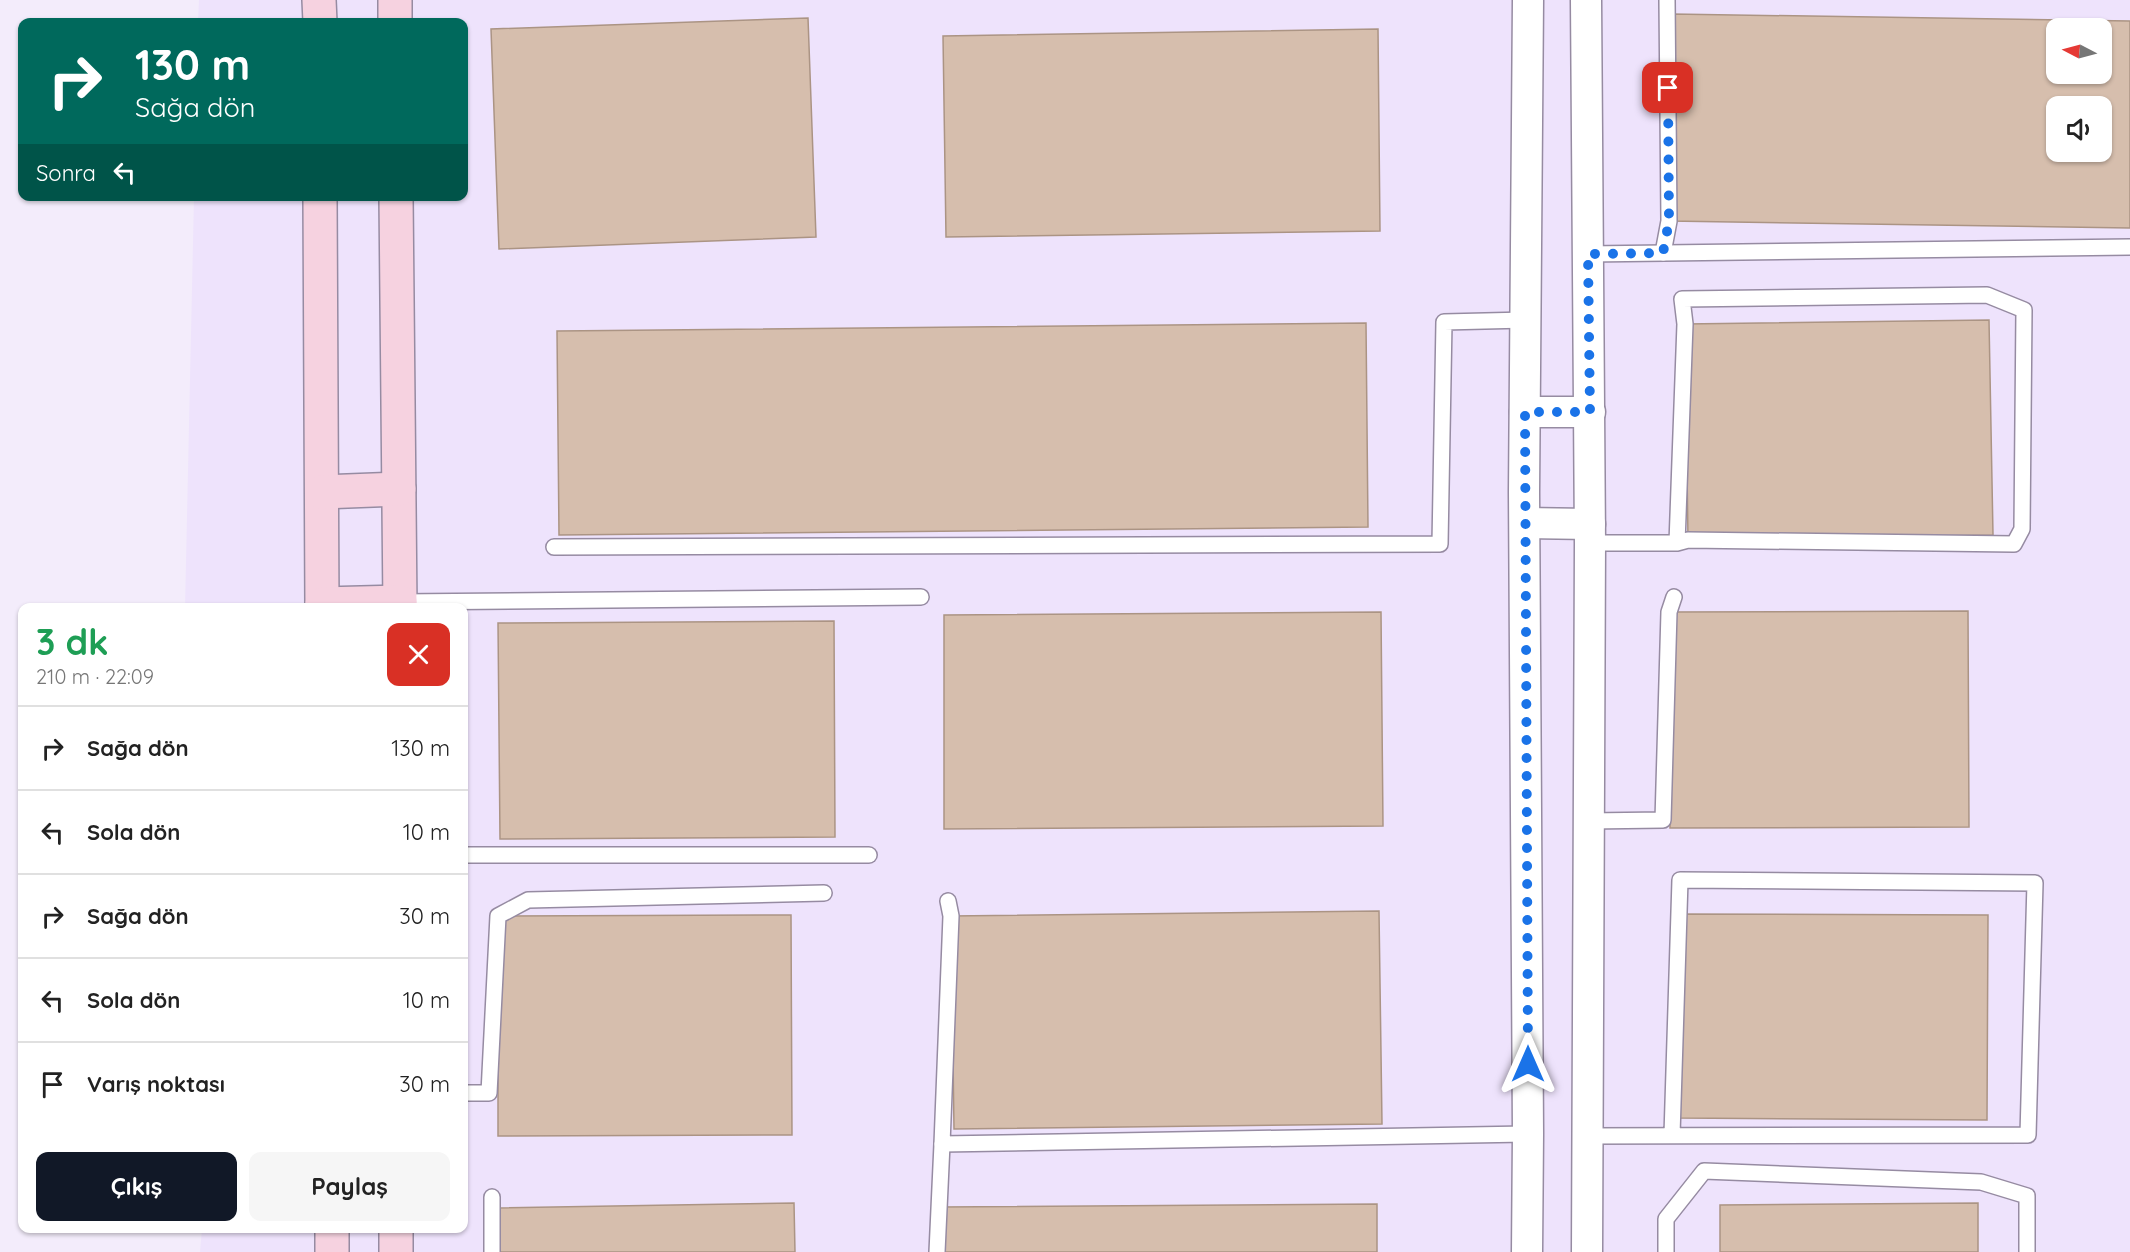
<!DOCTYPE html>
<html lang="tr">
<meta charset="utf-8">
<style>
body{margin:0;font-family:Quicksand,sans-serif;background:#f6f6f6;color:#222;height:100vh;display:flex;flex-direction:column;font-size:22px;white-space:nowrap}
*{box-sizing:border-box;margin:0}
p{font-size:20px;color:#767676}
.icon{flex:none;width:33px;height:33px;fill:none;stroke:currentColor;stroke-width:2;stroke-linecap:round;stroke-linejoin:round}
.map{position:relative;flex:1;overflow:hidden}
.sheet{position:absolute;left:18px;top:603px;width:450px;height:630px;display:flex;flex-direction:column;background:#fff;border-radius:12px;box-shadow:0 2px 4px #0004}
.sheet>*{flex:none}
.guide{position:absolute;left:18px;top:18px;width:450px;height:183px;border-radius:12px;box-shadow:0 2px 4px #0004;background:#00695c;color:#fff;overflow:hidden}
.needle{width:39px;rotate:276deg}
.tools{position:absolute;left:2046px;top:18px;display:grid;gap:12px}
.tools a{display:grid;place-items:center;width:66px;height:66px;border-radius:12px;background:#fff;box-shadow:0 2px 4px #0004;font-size:30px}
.pin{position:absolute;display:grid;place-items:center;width:51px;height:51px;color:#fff;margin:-26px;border-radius:12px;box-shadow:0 3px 9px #0006}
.me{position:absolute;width:66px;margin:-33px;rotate:0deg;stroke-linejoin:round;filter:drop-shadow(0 0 4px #0008)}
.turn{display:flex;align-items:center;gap:21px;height:126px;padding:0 18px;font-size:27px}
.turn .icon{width:78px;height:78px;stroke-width:2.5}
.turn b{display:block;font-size:42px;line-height:51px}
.then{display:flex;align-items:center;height:57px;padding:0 18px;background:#0003;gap:12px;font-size:22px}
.round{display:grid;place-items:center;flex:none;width:63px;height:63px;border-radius:12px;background:#f6f6f6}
.headline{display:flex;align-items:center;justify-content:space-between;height:102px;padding:0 18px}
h1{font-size:36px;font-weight:700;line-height:45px;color:#1e9e55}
.action{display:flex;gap:12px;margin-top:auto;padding:12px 18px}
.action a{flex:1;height:69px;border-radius:12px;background:#111827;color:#fff;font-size:24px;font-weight:700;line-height:69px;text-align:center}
.action a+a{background:#f6f6f6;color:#222}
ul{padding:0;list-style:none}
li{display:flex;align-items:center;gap:18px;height:84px;padding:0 18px;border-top:2px solid #e0e0e0}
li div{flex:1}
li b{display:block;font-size:22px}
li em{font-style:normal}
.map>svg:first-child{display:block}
</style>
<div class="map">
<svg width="2130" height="1252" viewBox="0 0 2130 1252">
<rect width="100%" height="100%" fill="#f3ecfb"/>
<path fill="#eee3fc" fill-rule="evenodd" d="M199 0H2130V1252H200L202 1229 464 1228V608H185L194 197 464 196V22H198ZM2056 28H2102V74H2056ZM2056 106H2102V152H2056Z"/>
<g fill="#d6bead" stroke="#ab9484" stroke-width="1.5" fill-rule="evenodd">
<path d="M1672 14 2130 21V228L1669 221ZM2056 28H2102V74H2056ZM2056 106H2102V152H2056Z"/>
<polygon points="808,18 816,237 499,249 491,29"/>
<polygon points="1378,29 1380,231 946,237 943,36"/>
<polygon points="1989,320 1993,535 1688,540 1685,324"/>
<polygon points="1366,323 1368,527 559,535 557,331"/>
<polygon points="1968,611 1969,827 1670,828 1669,612"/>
<polygon points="1381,612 1383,826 944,829 944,615"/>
<polygon points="834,621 835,837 500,839 498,623"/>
<polygon points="1379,911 1382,1124 954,1129 951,916"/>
<polygon points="1680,914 1988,915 1987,1120 1679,1118"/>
<polygon points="791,915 792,1135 498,1136 498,916"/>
<polygon points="794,1203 795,1252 499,1252 498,1208"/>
<polygon points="1978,1203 1978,1252 1720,1252 1720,1205"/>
<polygon points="1377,1204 1377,1252 940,1252 940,1207"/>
</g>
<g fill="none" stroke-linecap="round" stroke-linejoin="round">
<g stroke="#968ba2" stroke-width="18">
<g id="lane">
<polyline points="1663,253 1669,221 1667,0"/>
<polyline points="1588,254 2130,247"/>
<polyline points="1590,543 1677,543 1688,540 2014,544 2022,529 2024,310 1987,295 1682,299 1685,324 1677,543"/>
<polyline points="554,547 1440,544 1444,322 1526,320"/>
<polyline points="400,602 921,597"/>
<polyline points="1589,821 1663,820 1669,612 1674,597"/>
<polyline points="464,855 869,855"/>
<polyline points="948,901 951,916 942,1144 1528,1134"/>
<polyline points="464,1093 489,1093 498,916 528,900 824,893"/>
<polyline points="1587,1136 2028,1135 2035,883 1680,880 1672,1135"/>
<polyline points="492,1197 492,1252"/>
<polyline points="937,1252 942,1144"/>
<polyline points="1666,1252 1666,1219 1704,1171 1981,1182 2027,1196 2027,1252"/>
</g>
</g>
<g stroke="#968ba2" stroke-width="33">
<g id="street">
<polyline points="1586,0 1590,543 1587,1252"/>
<polyline points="1525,412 1590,412"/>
<polyline points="1525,523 1590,524"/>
<polyline points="1527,1252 1528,1134 1524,492 1528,0"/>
</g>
</g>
<g stroke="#968ba2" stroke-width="36">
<g id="secondary">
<polyline points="319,0 320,22"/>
<polyline points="395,0 395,22"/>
<polyline points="320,196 322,608"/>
<polyline points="396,196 400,608"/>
<polyline points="322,492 399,489"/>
<polyline points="322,604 400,602"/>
<polyline points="332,1252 332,1228"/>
<polyline points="396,1252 396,1228"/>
</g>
</g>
<use href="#lane" stroke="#fff" stroke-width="15"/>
<use href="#street" stroke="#fff" stroke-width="30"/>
<use href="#secondary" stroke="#f6d2e0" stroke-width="33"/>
</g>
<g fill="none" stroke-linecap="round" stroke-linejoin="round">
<polyline stroke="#1a73e8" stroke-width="10" stroke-dasharray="0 18" points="1528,1064 1525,412 1590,412 1588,254 1663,253 1669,221 1668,88"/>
</g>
</svg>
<div class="tools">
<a><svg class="needle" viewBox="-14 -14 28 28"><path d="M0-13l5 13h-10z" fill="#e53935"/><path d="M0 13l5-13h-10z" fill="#767676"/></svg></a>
<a><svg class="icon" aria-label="sound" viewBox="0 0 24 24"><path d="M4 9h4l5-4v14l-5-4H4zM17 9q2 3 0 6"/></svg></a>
</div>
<div class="pin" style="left:1668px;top:88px;background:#d93025"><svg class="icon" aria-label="arrive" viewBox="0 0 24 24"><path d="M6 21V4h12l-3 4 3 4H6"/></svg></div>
<svg class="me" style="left:1528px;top:1064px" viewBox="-20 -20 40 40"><path d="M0-17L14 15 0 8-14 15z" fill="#1a73e8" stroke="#fff" stroke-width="4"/></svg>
<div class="guide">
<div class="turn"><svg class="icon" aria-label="right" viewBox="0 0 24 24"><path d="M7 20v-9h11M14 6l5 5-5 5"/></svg><div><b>130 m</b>Sağa dön</div></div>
<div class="then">Sonra<svg class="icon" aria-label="left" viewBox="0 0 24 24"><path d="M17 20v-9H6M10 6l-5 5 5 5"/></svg></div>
</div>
<section class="sheet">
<div class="headline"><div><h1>3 dk</h1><p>210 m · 22:09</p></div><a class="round" style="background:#d93025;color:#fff"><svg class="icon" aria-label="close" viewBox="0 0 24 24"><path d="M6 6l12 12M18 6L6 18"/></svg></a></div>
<ul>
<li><svg class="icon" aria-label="right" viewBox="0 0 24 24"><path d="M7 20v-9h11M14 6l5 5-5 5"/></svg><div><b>Sağa dön</b></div><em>130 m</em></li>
<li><svg class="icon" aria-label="left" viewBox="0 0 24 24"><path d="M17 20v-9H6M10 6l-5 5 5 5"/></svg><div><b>Sola dön</b></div><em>10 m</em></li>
<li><svg class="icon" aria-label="right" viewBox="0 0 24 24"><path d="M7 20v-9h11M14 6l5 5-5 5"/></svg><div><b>Sağa dön</b></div><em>30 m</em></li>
<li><svg class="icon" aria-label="left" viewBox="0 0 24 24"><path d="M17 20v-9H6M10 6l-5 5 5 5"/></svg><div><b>Sola dön</b></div><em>10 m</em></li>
<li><svg class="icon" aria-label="arrive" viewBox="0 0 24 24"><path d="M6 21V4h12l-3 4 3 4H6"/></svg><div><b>Varış noktası</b></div><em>30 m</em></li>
</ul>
<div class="action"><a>Çıkış</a><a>Paylaş</a></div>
</section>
</div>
